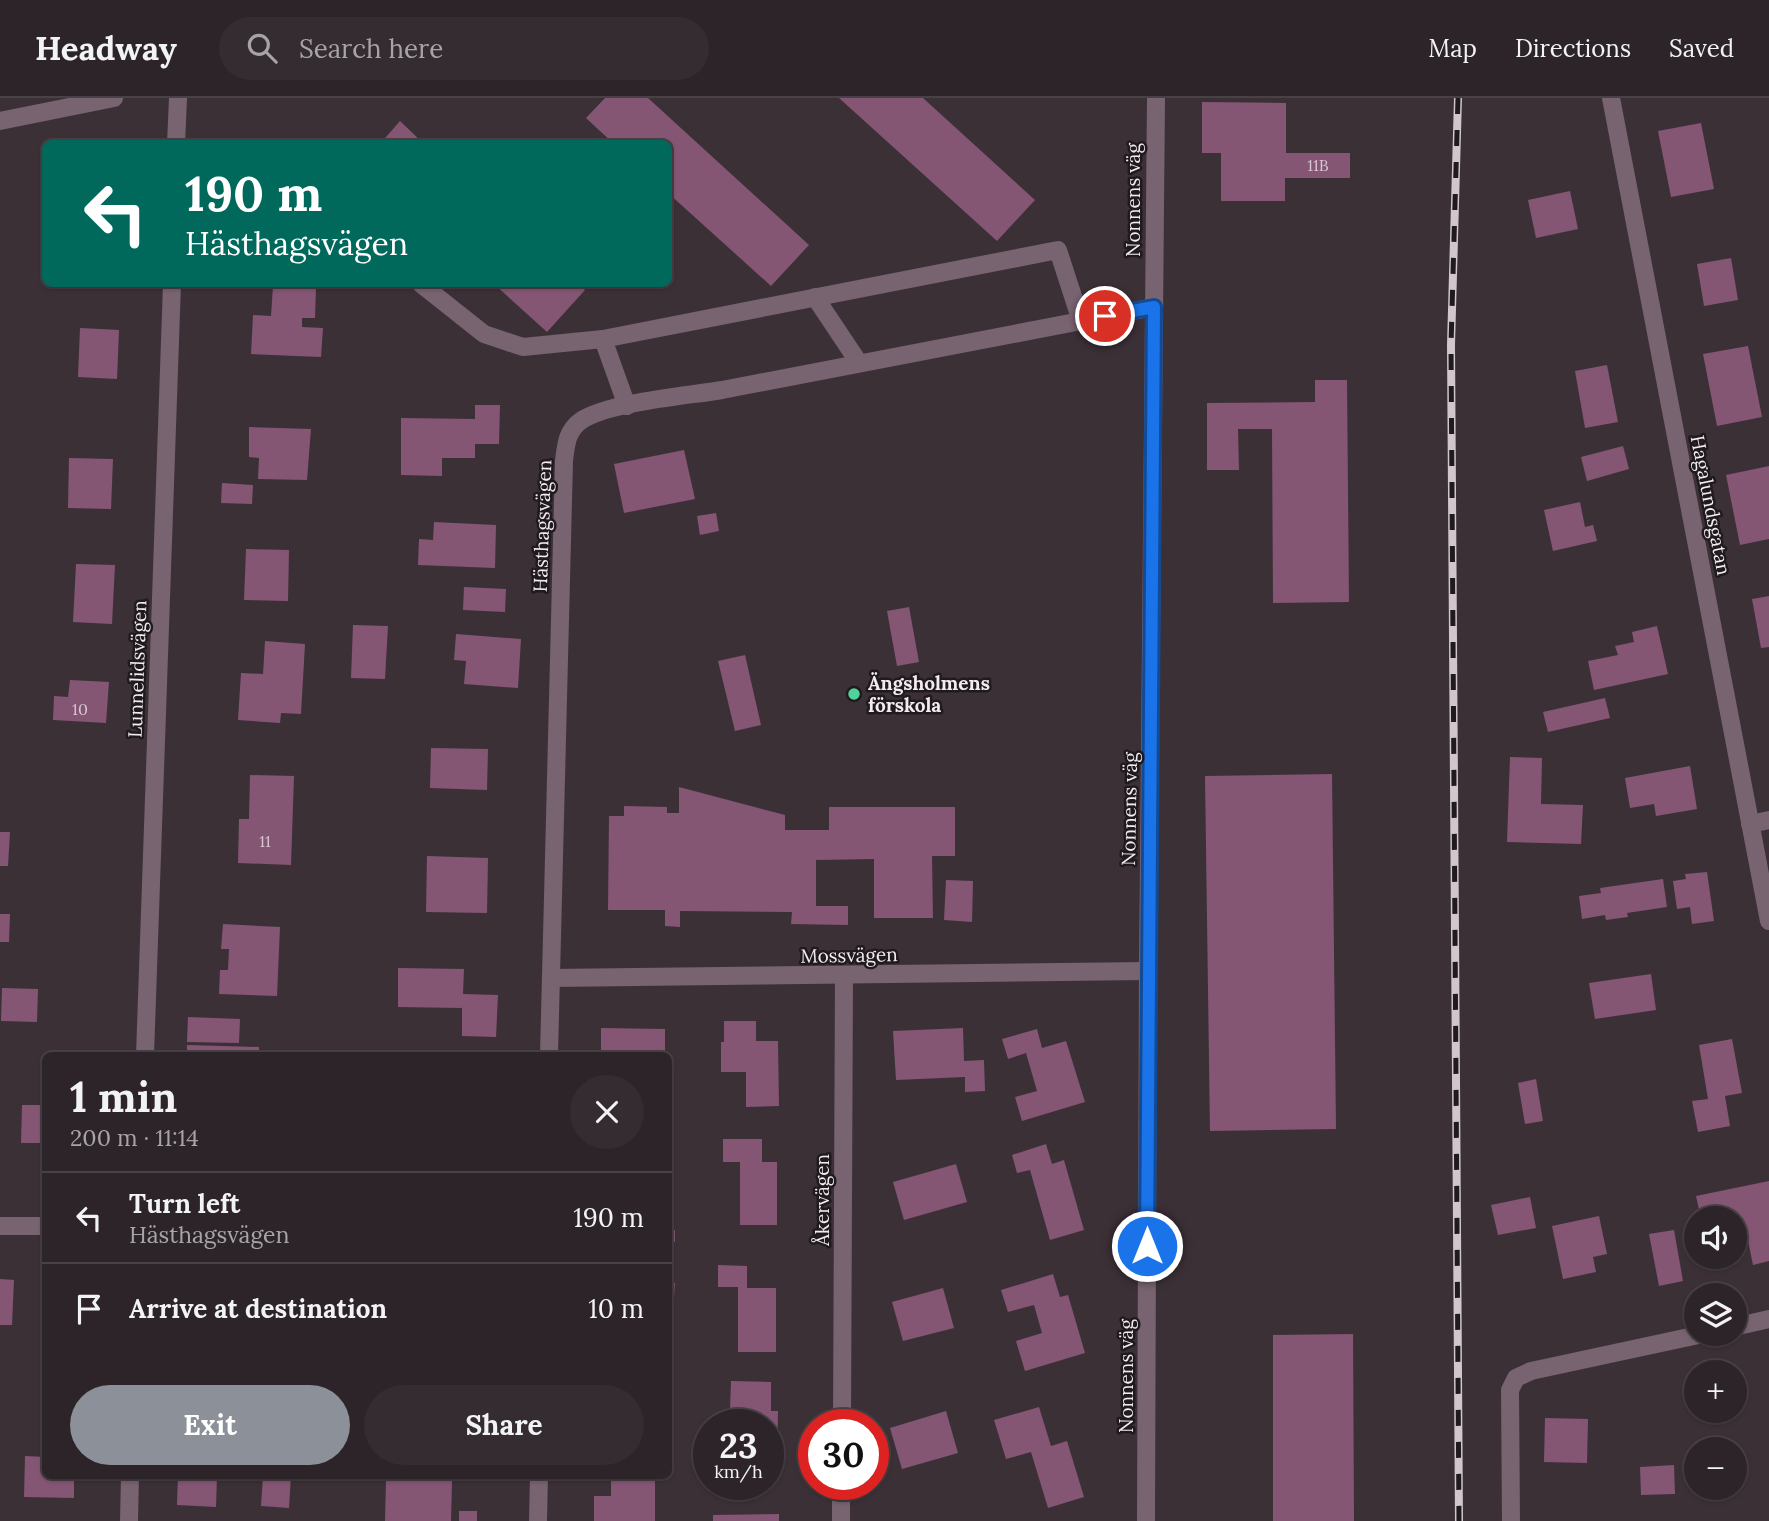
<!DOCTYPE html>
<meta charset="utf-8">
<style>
body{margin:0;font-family:Lora,serif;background:#352c31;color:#f1f3f6;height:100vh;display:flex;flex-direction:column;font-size:26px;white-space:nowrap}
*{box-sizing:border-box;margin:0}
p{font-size:23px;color:#a7a4a8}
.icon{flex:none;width:38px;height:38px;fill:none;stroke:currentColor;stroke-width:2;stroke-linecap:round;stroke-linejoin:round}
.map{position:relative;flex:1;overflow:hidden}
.panel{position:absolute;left:42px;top:954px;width:630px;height:427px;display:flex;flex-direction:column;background:#2d2429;border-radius:10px;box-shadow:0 2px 5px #0004,0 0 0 2px #484146}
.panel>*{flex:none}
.banner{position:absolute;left:42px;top:42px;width:630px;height:147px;border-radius:10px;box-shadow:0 2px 5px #0004,0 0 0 2px #484146;background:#00695c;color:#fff;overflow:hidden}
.controls{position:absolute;left:1684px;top:1108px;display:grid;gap:14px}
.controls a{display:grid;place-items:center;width:63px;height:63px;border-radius:50%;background:#2d2429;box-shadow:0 2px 5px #0004,0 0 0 2px #484146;font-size:35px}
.speed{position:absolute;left:693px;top:1311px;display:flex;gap:14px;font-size:35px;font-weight:700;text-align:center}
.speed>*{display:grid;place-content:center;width:91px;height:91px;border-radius:50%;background:#2d2429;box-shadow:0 2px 5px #0004,0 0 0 2px #484146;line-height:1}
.speed small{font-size:18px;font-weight:400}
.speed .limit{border:10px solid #d22;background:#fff;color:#111}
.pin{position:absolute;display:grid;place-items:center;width:60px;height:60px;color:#fff;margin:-30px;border:4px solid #fff;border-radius:50%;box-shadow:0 2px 7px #0007}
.me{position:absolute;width:77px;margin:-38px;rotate:0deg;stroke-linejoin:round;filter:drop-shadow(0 0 5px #0008)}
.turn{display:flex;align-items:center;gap:24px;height:147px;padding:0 28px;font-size:32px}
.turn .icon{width:91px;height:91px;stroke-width:2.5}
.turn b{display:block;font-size:49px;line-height:60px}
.round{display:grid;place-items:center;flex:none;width:74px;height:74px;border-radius:37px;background:#352c31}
.summary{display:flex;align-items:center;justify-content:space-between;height:119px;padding:0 28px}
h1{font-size:42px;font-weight:700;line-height:52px}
.primary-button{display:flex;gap:14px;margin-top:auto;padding:14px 28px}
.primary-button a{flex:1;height:80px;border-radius:42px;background:#8c9099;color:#fff;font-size:28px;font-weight:700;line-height:80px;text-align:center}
.primary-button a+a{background:#352c31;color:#f1f3f6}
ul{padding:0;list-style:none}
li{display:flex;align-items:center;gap:21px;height:91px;padding:0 28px;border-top:2px solid #484146}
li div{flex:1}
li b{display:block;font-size:26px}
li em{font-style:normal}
header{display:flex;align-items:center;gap:42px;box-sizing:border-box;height:98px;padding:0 35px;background:#2d2429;border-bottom:2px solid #484146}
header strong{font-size:33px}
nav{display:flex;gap:38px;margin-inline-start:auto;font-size:24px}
.search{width:490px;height:63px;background:#352c31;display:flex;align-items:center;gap:18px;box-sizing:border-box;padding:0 24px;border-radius:38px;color:#a7a4a8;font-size:26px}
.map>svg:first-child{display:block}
</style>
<header>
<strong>Headway</strong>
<div class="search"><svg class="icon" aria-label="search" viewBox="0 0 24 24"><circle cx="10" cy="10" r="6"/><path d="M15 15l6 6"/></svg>Search here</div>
<nav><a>Map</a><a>Directions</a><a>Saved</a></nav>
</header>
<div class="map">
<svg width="1769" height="1423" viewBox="0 0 1769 1423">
<rect width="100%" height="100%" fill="#3c3037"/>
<g fill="#855574">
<polygon points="605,0 648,0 809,147 771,188 668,95 668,46 614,46 586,20"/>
<polygon points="839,0 923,0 1035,102 997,143"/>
<polygon points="1202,4 1286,5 1286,55 1350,55 1350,80 1285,80 1285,103 1221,103 1221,55 1202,55"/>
<polygon points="400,23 424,46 380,46"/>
<polygon points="1701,25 1714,91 1671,99 1658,33"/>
<polygon points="1570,93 1578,131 1536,140 1528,102"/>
<polygon points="1731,160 1738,202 1704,208 1697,166"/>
<polygon points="494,186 578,186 585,192 547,234"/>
<polygon points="273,188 316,190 315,220 302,220 302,229 323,230 321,259 251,256 253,217 271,218"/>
<polygon points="80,230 119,232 117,281 78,279"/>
<polygon points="1748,248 1762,319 1717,328 1703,256"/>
<polygon points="1607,267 1618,324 1585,330 1575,273"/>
<polygon points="1315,282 1347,282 1349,504 1273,505 1272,331 1238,331 1239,372 1207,372 1207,305 1315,304"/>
<polygon points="475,307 500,307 499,346 475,346 475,360 442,360 442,378 401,377 401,320 475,321"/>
<polygon points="249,329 311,331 307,382 258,381 259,360 249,359"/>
<polygon points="1623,348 1629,371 1587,383 1581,359"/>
<polygon points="684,352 695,401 624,415 614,366"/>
<polygon points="69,360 113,361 111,411 68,410"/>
<polygon points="1769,368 1769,441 1740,447 1726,377"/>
<polygon points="222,385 253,387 252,406 221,405"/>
<polygon points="1580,404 1585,429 1593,427 1597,443 1553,453 1544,412"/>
<polygon points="716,415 719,433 700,437 697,418"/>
<polygon points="434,424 496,427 495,470 418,467 419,441 433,442"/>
<polygon points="246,451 289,452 288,503 244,502"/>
<polygon points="76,466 115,467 112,526 73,524"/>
<polygon points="464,489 506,491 505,514 463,512"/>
<polygon points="1769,498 1769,549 1761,550 1752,501"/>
<polygon points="909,509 919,564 897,568 887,513"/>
<polygon points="353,527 388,528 385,581 351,580"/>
<polygon points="1657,528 1668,576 1594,592 1588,563 1618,557 1615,548 1634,544 1632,534"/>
<polygon points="456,536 521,541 518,590 464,586 466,563 454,562"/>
<polygon points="265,543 305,546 301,616 281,615 280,625 238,622 241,575 263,576"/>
<polygon points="745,557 761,627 735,633 718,563"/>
<polygon points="70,582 109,584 106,625 53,622 54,598 68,599"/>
<polygon points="1605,600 1610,620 1548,634 1543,614"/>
<polygon points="431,650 488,651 487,692 430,690"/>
<polygon points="1510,659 1542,660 1541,706 1583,707 1581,746 1507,744"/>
<polygon points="1690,668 1697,711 1656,718 1654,706 1630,710 1625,680"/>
<polygon points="1332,676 1336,1031 1210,1033 1205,678"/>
<polygon points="250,677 294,678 291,767 238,765 239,721 249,721"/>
<polygon points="679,689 785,717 785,732 829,732 829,709 955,709 955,758 932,758 933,820 874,820 874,761 816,762 816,808 848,808 848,827 791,826 792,814 680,813 680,829 665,828 665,812 608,812 609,718 624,718 624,708 667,709 667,715 679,715"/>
<polygon points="0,734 10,734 8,768 0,768"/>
<polygon points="427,758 488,760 487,815 426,814"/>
<polygon points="1707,774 1714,823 1692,826 1690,809 1677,811 1673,783 1686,781 1685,776"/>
<polygon points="1663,781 1667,809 1627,815 1628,819 1606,822 1605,817 1582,821 1579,798 1601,795 1600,790"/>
<polygon points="946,782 973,783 972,824 944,822"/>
<polygon points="0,816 10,816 9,844 0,844"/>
<polygon points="223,826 280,829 277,898 219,896 220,872 228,872 229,851 221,851"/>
<polygon points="398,870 464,871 463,896 498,897 496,939 462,938 462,910 398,909"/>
<polygon points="1651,876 1656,912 1595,921 1589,885"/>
<polygon points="2,890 38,891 37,924 1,923"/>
<polygon points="188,919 240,921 239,945 187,944"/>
<polygon points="724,923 756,923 756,943 778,943 779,1008 746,1009 746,974 721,974 721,944 724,944"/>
<polygon points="601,930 665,931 665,957 601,957"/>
<polygon points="963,930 964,963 984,962 985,993 965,994 965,979 896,982 893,933"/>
<polygon points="1037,931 1042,950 1066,943 1085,1004 1022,1023 1015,999 1037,993 1026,955 1008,961 1002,941"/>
<polygon points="1732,941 1742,995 1725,998 1730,1028 1698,1034 1692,1003 1708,1001 1699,947"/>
<polygon points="187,947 259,949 259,957 187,957"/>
<polygon points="1536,981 1543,1023 1525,1026 1518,985"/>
<polygon points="22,1007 46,1007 46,1045 21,1045"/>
<polygon points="723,1041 762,1041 762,1064 777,1064 777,1127 740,1127 740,1064 723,1064"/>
<polygon points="1046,1046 1052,1066 1064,1062 1084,1132 1050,1142 1030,1072 1017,1075 1012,1057"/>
<polygon points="956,1066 967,1104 904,1122 893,1084"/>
<polygon points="1769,1083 1769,1163 1753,1167 1745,1128 1734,1130 1734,1120 1701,1120 1696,1098"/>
<polygon points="1530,1099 1536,1130 1498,1137 1491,1107"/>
<polygon points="1599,1118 1607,1156 1593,1159 1596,1174 1563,1181 1552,1128"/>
<rect x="668" y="1132" width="7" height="12"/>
<polygon points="1674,1132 1683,1183 1659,1188 1649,1136"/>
<polygon points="718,1167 747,1168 747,1190 776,1190 776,1254 738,1254 738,1189 718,1189"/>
<polygon points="1053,1176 1060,1199 1068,1197 1085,1255 1025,1273 1016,1243 1042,1235 1034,1207 1008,1214 1001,1192"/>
<polygon points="0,1181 14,1182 12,1227 0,1227"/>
<polygon points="42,1183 46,1184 46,1221 41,1221"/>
<polygon points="668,1185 675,1185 674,1199 668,1199"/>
<polygon points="943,1190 954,1230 903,1243 892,1204"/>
<polygon points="1353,1236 1354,1423 1273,1423 1273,1237"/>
<polygon points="731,1283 771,1284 771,1313 778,1313 777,1372 768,1372 768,1326 739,1326 740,1312 730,1312"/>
<polygon points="1039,1309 1051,1348 1067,1343 1084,1399 1048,1410 1031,1354 1006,1361 994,1322"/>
<polygon points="946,1313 958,1355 902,1371 890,1330"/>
<polygon points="1545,1320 1588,1321 1587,1365 1544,1364"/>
<polygon points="25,1358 46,1359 46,1377 74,1377 74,1400 24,1399"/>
<polygon points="1674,1367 1675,1396 1641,1397 1640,1369"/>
<polygon points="178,1377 217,1377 216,1409 177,1407"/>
<polygon points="263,1377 291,1377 289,1410 261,1408"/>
<polygon points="611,1377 655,1377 655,1423 594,1423 594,1398 611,1398"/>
<polygon points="386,1382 452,1383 451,1423 385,1423"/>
<rect x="459" y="1413" width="18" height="10"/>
<polygon points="779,1416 779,1423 713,1423 713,1417"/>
</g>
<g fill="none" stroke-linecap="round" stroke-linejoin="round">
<g stroke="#786370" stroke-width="18">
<polyline points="1611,0 1769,823"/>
<polyline points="0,23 114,0"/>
<polyline points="176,46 178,0"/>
<polyline points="421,186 484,236 523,249 603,241 1058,152 1081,223"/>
<polyline points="815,199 859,265"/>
<polyline points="603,241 627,308"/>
<polyline points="1750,726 1769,722"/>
<polyline points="551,880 1148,873"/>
<polyline points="145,957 172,186"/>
<path d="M549 957 564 363C566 346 567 332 582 322 611 304 686 298 722 292 866 264 1010 236 1154 209"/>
<polyline points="0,1128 46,1128"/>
<polyline points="1734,1229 1769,1221"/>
<polyline points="842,1326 844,878"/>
<polyline points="129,1423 130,1377"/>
<polyline points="538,1423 539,1377"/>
<polyline points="841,1423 841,1386"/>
<polyline points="1146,1423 1148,873 1156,0"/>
<polyline points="1511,1423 1510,1292 1516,1280 1531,1273 1703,1236"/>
</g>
<g stroke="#d0c6cc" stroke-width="8">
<polyline id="rail" points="1458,0 1451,247 1459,1423"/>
</g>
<use href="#rail" stroke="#1f1a1d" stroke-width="5" stroke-dasharray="16" stroke-linecap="butt"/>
</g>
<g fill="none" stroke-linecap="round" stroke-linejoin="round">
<g stroke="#114b97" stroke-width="18">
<polyline id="route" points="1105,218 1154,209 1147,1148"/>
</g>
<use href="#route" stroke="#1a73e8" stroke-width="12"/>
</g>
<circle fill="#4fd399" stroke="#1f1a1d" stroke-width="2.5" cx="854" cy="596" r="7"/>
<g text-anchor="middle" stroke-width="5" stroke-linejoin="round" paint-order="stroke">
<g font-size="16" fill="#d8c6d1">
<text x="1318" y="73">11B</text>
<text x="80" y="617">10</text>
<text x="265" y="749">11</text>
</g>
<g font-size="19" fill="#f4ebf0" stroke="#1f1a1d">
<text transform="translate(1133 102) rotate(-90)" y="7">Nonnens väg</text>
<text transform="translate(1711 407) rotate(79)" y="7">Hagalundsgatan</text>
<text transform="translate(542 428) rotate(-88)" y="7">Hästhagsvägen</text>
<text transform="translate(137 571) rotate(-88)" y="7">Lunnelidsvägen</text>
<text transform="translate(1129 711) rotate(-89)" y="7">Nonnens väg</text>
<text transform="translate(849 857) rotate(-1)" y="7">Mossvägen</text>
<text transform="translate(822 1102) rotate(-90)" y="7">Åkervägen</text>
<text transform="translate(1126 1278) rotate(-90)" y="7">Nonnens väg</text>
</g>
<g font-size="19" font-weight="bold" fill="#f4ebf0" stroke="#1f1a1d" text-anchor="start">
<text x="868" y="592">Ängsholmens<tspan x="868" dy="22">förskola</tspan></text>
</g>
</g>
</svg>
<div class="controls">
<a><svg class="icon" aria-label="sound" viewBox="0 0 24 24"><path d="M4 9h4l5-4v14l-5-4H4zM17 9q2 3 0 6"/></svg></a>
<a><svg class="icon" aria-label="layers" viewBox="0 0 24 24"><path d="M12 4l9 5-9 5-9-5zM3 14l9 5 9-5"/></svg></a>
<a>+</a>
<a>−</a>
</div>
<div class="speed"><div>23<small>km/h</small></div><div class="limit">30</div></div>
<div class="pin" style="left:1105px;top:218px;background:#d93025"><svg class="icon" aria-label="arrive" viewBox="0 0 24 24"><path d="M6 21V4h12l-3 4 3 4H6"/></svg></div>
<svg class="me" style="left:1147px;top:1148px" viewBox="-20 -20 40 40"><circle r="17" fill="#1a73e8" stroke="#fff" stroke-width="3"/><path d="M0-11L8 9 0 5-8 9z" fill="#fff"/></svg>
<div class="banner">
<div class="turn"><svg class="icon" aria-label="left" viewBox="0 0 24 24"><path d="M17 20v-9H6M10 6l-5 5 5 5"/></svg><div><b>190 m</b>Hästhagsvägen</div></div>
</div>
<section class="panel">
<div class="summary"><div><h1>1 min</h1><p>200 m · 11:14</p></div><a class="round"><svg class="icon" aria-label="close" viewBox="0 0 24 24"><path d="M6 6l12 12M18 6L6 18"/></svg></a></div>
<ul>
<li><svg class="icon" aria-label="left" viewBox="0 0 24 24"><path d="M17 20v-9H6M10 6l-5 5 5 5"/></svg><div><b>Turn left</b><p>Hästhagsvägen</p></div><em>190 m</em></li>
<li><svg class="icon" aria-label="arrive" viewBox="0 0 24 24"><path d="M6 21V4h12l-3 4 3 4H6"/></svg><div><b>Arrive at destination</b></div><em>10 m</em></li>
</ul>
<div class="primary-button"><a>Exit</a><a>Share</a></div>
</section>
</div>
